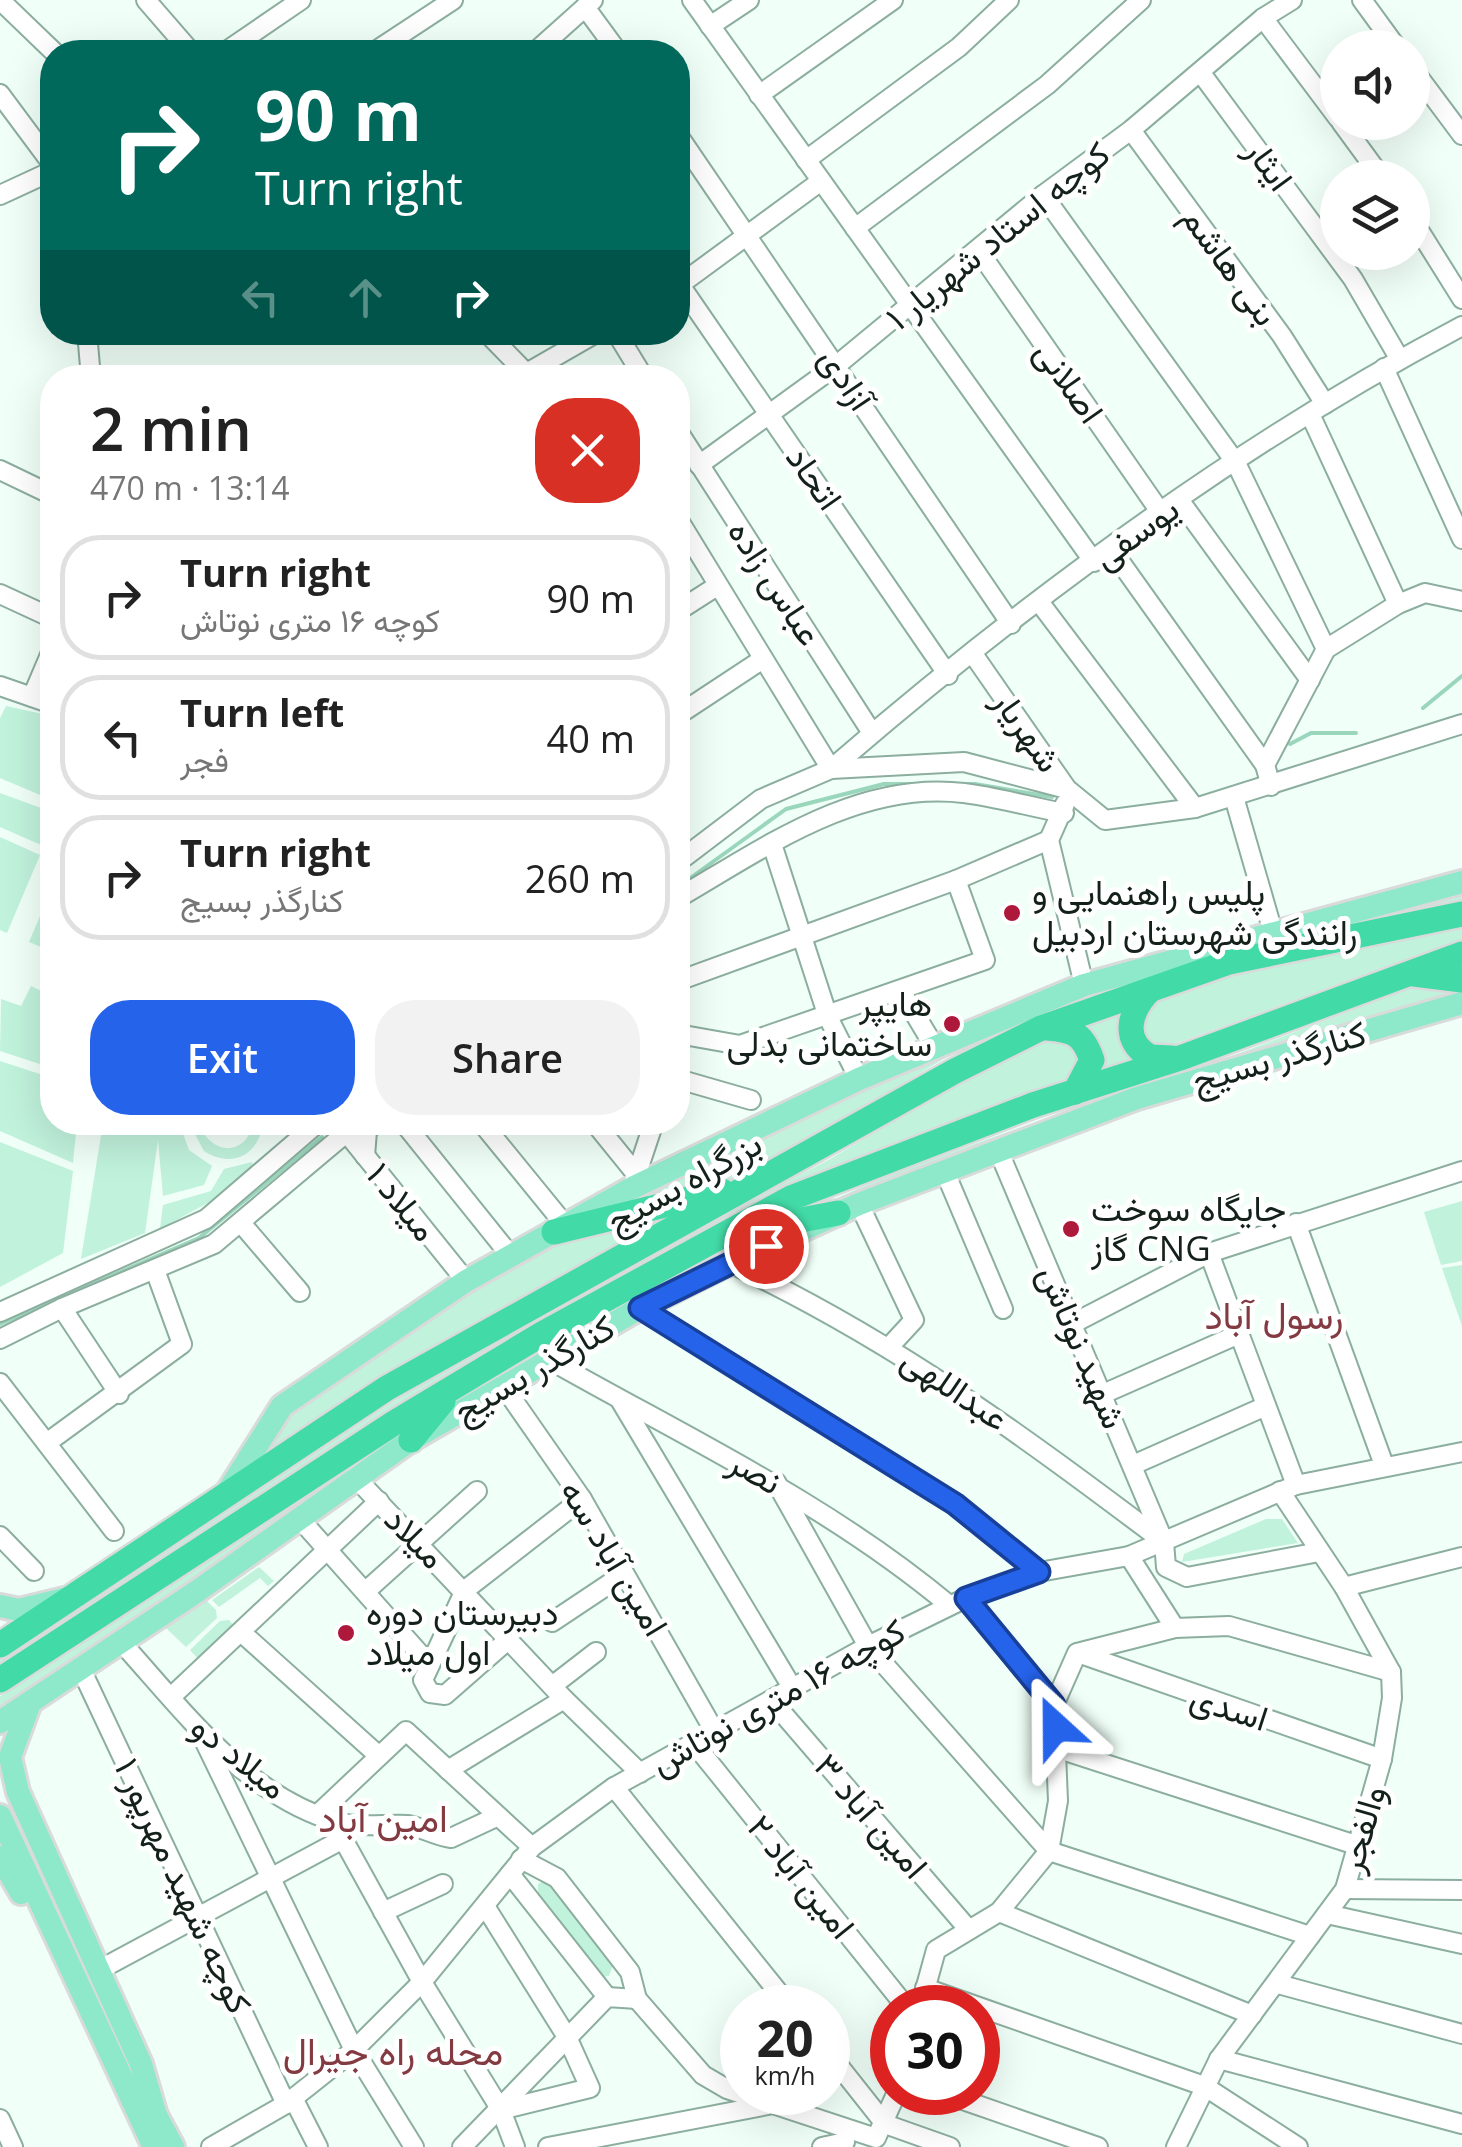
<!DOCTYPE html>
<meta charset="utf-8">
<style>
body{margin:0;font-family:"Open Sans",Vazirmatn,sans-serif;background:#f2f2f2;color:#222;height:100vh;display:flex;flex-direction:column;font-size:38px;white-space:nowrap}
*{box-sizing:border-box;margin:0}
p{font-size:32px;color:#767676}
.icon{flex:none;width:55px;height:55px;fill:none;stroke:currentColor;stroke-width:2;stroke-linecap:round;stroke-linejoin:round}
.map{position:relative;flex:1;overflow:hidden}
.details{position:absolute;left:40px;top:365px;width:650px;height:770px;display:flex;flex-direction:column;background:#fff;border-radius:40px;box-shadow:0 10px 40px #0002}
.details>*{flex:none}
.top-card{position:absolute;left:40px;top:40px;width:650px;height:305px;border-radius:40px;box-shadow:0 10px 40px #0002;background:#00695c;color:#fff;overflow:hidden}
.tools{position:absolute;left:1320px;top:30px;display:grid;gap:20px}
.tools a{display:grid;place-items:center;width:110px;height:110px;border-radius:50%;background:#fff;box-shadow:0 10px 40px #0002;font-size:50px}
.speed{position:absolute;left:720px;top:1985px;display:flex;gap:20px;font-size:50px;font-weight:700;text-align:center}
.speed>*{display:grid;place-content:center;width:130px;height:130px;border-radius:50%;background:#fff;box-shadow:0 10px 40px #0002;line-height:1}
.speed small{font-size:25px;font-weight:400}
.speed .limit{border:15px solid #d22;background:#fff;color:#111}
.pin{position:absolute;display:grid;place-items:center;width:85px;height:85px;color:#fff;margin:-42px;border:5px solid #fff;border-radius:50%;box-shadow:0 2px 10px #0007}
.me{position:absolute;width:110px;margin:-55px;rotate:336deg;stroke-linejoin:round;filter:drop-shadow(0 0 8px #0008)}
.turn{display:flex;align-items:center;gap:35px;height:210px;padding:0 50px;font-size:45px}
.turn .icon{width:130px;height:130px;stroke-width:2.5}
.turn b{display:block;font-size:70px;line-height:85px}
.lanes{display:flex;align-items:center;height:95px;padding:0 50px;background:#0003;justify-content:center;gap:50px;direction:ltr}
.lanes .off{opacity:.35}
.round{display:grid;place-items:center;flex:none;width:105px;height:105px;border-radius:40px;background:#f2f2f2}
.headline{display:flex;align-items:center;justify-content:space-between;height:170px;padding:0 50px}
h1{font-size:60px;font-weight:600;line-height:75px}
.action{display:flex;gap:20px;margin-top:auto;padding:20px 50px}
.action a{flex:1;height:115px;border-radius:40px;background:#2563eb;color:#fff;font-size:40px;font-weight:600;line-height:115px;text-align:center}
.action a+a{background:#f2f2f2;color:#222}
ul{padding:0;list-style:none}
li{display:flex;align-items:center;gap:30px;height:125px;margin:0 20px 15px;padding:0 30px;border:5px solid #e0e0e0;border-radius:40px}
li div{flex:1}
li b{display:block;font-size:38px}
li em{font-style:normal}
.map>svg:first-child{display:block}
</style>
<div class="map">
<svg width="1462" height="2147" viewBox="0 0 1462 2147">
<rect width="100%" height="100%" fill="#f0fff8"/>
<g fill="#c0f2dc">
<polygon points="6,706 52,716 52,800 0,778 0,718"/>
<polygon points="0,793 52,812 52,829 41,845 0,827"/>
<polygon points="0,837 40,855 7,933 0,930"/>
<polygon points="52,888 52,975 42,971 46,949 29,942"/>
<polygon points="1462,893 1462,906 1173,969"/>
<path d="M1462 928V939L1169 1046 1149 1042C1139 1028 1140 1014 1149 1000L1218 977Z"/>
<polygon points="31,986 52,996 52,1068 0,1051 1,999 21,1006"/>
<polygon points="1413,987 1462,989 1462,997 1174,1078"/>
<polygon points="1121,1012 1145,1061 1105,1074 1104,1049 1085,1024"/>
<polygon points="996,1027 858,1111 786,1161 730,1182 617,1209"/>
<path d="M1050 1039C1069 1040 1075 1047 1080 1065L1073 1079 551 1317 403 1402 0 1667V1660L40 1632 421 1384 666 1246 830 1159 941 1093Z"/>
<polygon points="0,1061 52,1078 52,1122 77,1123 73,1163 0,1131"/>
<polygon points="1156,1079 1157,1086 796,1216 896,1172"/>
<polygon points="103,1123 158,1130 158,1123 179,1123 189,1150 212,1166 204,1185 163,1196 158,1140 145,1233 81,1259"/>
<path d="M253 1123H263C259 1155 232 1169 204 1151L190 1125H200C211 1156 247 1156 253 1123Z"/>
<polygon points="0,1142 73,1171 63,1253 0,1287"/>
<polygon points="252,1162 253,1167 213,1200 160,1229 163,1205 211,1191 224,1169"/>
<polygon points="1462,1201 1462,1261 1441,1265 1424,1212"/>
<polygon points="680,1215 257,1467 293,1406 429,1317 562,1241"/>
<polygon points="772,1239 435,1422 463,1393 698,1263 729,1248"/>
<polygon points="1462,1265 1462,1326 1442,1268"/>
<polygon points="413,1424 394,1447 0,1716 0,1696"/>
<polygon points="1266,1519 1282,1519 1298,1543 1182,1562 1184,1554"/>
<polygon points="259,1567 274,1581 268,1586 260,1578 219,1607 212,1600"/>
<polygon points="205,1599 216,1610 217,1618 186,1647 166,1628"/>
<polygon points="229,1620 236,1628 200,1661 190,1650 220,1621"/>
<polygon points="548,1879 614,1962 609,1976 601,1977 538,1895 538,1884"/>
</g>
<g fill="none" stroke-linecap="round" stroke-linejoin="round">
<g stroke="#99d6bc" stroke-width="4">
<polyline points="1423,708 1462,676"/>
<polyline points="1290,744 1311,733 1356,733"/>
<polyline points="948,784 975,784 1052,797"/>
<polyline points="678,887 786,809 884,784 919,784"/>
<polyline points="0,1324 199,1238 322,1137"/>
</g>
<g stroke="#8cae9f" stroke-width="22">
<g id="minor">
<polyline points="0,0 54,52"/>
<polyline points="146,0 191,52"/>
<polyline points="692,0 1094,562"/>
<polyline points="1362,0 1397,48"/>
<polyline points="585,7 618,52"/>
<polyline points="1263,18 1338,118"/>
<polyline points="710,26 749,0"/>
<polyline points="225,52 301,0"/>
<polyline points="374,52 453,0"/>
<polyline points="535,52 593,0"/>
<polyline points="1412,68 1462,135"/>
<polyline points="1201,73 1353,279 1399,358"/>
<polyline points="0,94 52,164"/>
<polyline points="759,95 893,0"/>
<polyline points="1341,122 1382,178"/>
<polyline points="1131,130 1282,336 1325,404"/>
<polyline points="678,135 1011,624"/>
<polyline points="806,160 959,47 1009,0"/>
<polyline points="0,195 52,171"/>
<polyline points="1043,195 1236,463 1326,649"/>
<polyline points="1412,219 1462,299"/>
<polyline points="855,228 1047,85 1141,0"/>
<polyline points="978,250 1161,513"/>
<polyline points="678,282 948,675"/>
<polyline points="678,286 821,181"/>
<polyline points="87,332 91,378"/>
<polyline points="486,332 531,378"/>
<polyline points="616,332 644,378"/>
<polyline points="1384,368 1462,539"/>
<polyline points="518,378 598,332"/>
<polyline points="1310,414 1398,604"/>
<polyline points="678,431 872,733"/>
<polyline points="699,465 837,365 1043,195 1131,130 1263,18 1292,0"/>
<polyline points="0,470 52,495"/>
<polyline points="1180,501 1310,680"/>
<path d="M678 519 831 769C1022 604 1238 444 1462 326"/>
<polyline points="1111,549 1265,765 1271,786"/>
<polyline points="0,594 52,618"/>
<polyline points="1040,603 1195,808"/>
<polyline points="678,611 717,586"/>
<polyline points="973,654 1067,789 1105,820 1195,808 1462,724"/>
<polyline points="0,686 52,704"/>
<polyline points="32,697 52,650"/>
<polyline points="678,715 763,659"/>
<polyline points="1265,765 1326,649 1398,604 1425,593 1462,601"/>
<polyline points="1234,797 1273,932"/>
<polyline points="1065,804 1049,840 1084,985"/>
<polyline points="772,844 828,1017 859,1079"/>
<polyline points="678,862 761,799 831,769 964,762 1067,789"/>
<path d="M678 898C764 848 858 780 964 793 997 797 1031 807 1064 813"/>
<polyline points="678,981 956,880 1049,840"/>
<polyline points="901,991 934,1046"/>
<polyline points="678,1034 740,1045 985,960 956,880"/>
<polyline points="678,1079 751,1100"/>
<polyline points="338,1122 466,1281"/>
<polyline points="403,1122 510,1255"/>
<polyline points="481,1122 565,1225"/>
<polyline points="594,1122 637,1175"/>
<polyline points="999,1152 1164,1542 1166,1567 1187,1577 1319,1552"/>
<polyline points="365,1156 367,1131 376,1122"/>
<polyline points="945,1172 1003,1309"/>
<polyline points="632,1188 654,1122"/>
<polyline points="859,1204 914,1320 890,1346"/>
<polyline points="241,1223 300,1292"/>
<polyline points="1296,1223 1384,1465"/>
<polyline points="1209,1253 1296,1485"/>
<path d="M730 1263C895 1341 1019 1433 1164 1542"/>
<polyline points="62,1308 119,1394"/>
<polyline points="640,1308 955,1504 1039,1572"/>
<polyline points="0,1312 206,1219 319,1122"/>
<polyline points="1072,1324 1209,1253 1462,1171"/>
<polyline points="0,1339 62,1308 214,1244 359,1122"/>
<path d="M548 1359C685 1437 827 1503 949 1605"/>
<polyline points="0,1383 114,1531"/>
<polyline points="504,1387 582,1499 716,1734"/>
<polyline points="1103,1394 1239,1334"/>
<polyline points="620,1400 793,1689"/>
<polyline points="48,1442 182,1344 155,1270"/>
<polyline points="1133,1465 1266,1406"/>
<polyline points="355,1477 564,1699 640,1773"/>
<polyline points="776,1482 868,1646 1049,1851 1310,1936"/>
<polyline points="299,1518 428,1663"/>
<polyline points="0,1536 34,1571"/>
<polyline points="1129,1556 1175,1628"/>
<polyline points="1344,1587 1462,1557"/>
<polyline points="366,1591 477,1491"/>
<polyline points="966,1598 1054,1705"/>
<polyline points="552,1622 624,1574"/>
<polyline points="241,1632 379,1756"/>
<polyline points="509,1639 445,1695 430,1693 423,1680 465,1590 582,1499"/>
<path d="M121 1642C182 1709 246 1797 338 1822 361 1828 383 1824 407 1825 422 1827 435 1836 451 1838L496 1817"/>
<polyline points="1078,1653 1382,1759"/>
<polyline points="81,1669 286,2104"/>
<polyline points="552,1686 596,1652"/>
<polyline points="171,1697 379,1501"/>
<polyline points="773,1702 969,1930"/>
<polyline points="201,1734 354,2050 414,2147"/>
<polyline points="696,1746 907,2008"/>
<polyline points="1059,1749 1359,1846"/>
<polyline points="448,1770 564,1699"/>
<polyline points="614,1787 791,2008"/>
<polyline points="317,1815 406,1731 532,1847"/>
<polyline points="521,1859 557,1878 630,1972 637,1999 703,2075 727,2089 876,2138 897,2092"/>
<polyline points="510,1874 607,1997"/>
<polyline points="1345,1889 1462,1890"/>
<polyline points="485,1906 567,2037 590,2088 501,2110"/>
<polyline points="383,1912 443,1884"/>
<polyline points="999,1912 1252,2015"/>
<polyline points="1327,1914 1462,1944"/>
<polyline points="99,1970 343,1839 422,1982 501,2110 515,2147"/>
<polyline points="1278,1984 1462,2034"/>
<polyline points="925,1988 1204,2086 1298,2147"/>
<polyline points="920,2008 936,1950 999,1912 1049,1851 1058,1801 1054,1705 1077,1653 1175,1628 1229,1626 1391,1672"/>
<polyline points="828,2052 885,2124 950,2147"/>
<polyline points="1219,2059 1462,2124"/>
<polyline points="940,2092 1098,2147"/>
<polyline points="293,2098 318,2147"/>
<polyline points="0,2119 13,2147"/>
<polyline points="211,2147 286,2104 354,2050 422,1982 532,1847 614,1787 868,1646 966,1598 1039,1572 1129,1556 1296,1485 1462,1452"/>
<polyline points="462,2147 607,1997 637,1999"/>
<polyline points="548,2147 768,2105"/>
<polyline points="822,2147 845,2142"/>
<polyline points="1176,2147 1219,2059 1345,1889 1382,1759 1392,1698 1391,1672 1344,1587 1280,1491"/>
</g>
</g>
<g stroke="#d9dbdb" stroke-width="28">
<g id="major">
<polyline points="225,1496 282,1406 466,1281 632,1188 859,1079 1084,985 1462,882"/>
<polyline points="0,1606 19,1610 64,1599"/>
<polyline points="30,1703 10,1757 18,1792 141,2064 157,2119"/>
<polyline points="0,1722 196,1592 411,1440 640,1308 730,1263 859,1204 1137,1098 1462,1003"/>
<polyline points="0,1816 154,2147"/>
<polyline points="0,1857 21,1893"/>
<polyline points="152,2108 173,2147"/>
</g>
</g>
<g stroke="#d9dbdb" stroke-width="30">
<g id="highway">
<polyline points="1414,974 1462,980"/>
<path d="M1150 990C1130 1010 1120 1040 1150 1057L1172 1058"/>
<path d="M1047 1028C1074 1030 1083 1034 1092 1060L1075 1092"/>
<polyline points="748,1230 838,1213"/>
<polyline points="554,1232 722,1191"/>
<polyline points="411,1440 443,1401"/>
<polyline points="0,1645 387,1388 955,1071 1041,1028 1229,962 1462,914"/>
<polyline points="0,1680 394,1423 542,1334 791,1198 1033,1105 1183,1057 1462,954"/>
</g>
</g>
<use href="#minor" stroke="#fff" stroke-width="18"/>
<use href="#major" stroke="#8ee9ca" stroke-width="22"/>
<use href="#highway" stroke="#42daa7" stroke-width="25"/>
</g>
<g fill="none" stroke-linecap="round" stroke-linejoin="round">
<g stroke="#184099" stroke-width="25">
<polyline id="route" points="766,1246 640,1308 955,1504 1039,1572 966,1598 1054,1705 1056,1727"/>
</g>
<use href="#route" stroke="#2563eb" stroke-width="18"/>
</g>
<g fill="#ae193b" stroke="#fff" stroke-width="4">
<circle cx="1012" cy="913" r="10"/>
<circle cx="952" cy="1024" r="10"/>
<circle cx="1071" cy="1229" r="10"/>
<circle cx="346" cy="1633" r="10"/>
</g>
<g text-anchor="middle" stroke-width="10" stroke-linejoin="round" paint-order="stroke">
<g font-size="35" fill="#14211b" stroke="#fff">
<text transform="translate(1269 165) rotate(54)" y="12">ایثار</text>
<text transform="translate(998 236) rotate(-39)" y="12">کوچه استاد شهریار ۱</text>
<text transform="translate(1230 266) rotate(54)" y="12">بنی هاشم</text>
<text transform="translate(846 379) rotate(56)" y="12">آزادی</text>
<text transform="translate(1069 382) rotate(55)" y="12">اصلانی</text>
<text transform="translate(814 478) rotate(55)" y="12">اتحاد</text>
<text transform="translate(1136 533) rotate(-36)" y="12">یوسفی</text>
<text transform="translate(775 583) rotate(57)" y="12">عباس زاده</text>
<text transform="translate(1027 731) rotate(55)" y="12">شهریار</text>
<text transform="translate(1279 1057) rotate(-16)" y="12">کنارگذر بسیج</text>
<text transform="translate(684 1182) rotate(-29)" y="12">بزرگراه بسیج</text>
<text transform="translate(402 1202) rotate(51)" y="12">میلاد ۱</text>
<text transform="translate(1082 1347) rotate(67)" y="12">شهید نوتاش</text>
<text transform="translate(534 1369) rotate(-30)" y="12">کنارگذر بسیج</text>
<text transform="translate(955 1389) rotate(34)" y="12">عبداللهی</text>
<text transform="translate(755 1472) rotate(29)" y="12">نصر</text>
<text transform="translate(415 1538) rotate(46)" y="12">میلاد</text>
<text transform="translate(614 1558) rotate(59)" y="12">امین آباد سه</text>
<text transform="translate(778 1697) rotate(-29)" y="12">کوچه ۱۶ متری نوتاش</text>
<text transform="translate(1229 1708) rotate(18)" y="12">اسدی</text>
<text transform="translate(239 1757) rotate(39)" y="12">میلاد دو</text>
<text transform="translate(871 1816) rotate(49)" y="12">۳ امین آباد</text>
<text transform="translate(1362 1829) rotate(-74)" y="12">والفجر</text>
<text transform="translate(801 1877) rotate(51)" y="12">۲ امین آباد</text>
<text transform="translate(183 1886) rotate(65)" y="12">کوچه شهید مهرپور ۱</text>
</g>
<g font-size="35" fill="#14211b" stroke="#fff" text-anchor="start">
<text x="1032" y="905">پلیس راهنمایی و<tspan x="1032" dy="40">رانندگی شهرستان اردبیل</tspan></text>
<text x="932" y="1016" text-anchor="end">هایپر<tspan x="932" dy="40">ساختمانی بدلی</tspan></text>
<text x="1091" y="1221">جایگاه سوخت<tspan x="1091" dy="40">گاز CNG</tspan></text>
<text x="366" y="1625">دبیرستان دوره<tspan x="366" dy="40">اول میلاد</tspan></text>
</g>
<g font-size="38" fill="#833a41" stroke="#fff">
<text x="1274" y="1329">رسول آباد</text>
<text x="383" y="1832">امین آباد</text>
<text x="393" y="2065">محله راه جیرال</text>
</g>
</g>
</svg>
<div class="tools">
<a><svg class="icon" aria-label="sound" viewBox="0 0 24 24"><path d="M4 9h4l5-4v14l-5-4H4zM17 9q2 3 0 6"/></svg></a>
<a><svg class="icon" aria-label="layers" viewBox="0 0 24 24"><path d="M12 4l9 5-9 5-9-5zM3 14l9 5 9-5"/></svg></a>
</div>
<div class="speed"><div>20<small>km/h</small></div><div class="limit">30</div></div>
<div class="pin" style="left:766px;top:1246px;background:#d93025"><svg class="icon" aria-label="arrive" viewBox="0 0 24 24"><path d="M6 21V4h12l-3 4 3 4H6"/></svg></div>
<svg class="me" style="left:1056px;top:1727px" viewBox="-20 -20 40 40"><path d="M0-17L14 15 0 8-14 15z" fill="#2563eb" stroke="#fff" stroke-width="4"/></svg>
<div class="top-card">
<div class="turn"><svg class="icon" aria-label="right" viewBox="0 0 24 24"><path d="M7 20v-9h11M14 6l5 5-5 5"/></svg><div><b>90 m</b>Turn right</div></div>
<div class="lanes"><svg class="icon off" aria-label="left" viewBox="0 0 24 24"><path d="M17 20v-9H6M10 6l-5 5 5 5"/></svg><svg class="icon off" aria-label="ahead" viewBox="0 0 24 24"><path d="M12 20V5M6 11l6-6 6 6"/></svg><svg class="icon" aria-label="right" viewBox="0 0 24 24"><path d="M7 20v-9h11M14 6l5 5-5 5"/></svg></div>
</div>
<section class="details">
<div class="headline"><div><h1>2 min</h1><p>470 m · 13:14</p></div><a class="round" style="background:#d93025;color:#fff"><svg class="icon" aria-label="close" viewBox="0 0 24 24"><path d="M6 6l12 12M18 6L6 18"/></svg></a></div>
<ul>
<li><svg class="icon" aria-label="right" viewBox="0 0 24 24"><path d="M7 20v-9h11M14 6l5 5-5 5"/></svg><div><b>Turn right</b><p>کوچه ۱۶ متری نوتاش</p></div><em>90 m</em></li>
<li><svg class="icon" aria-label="left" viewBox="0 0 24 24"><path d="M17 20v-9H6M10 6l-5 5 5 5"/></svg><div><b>Turn left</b><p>فجر</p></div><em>40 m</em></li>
<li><svg class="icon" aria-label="right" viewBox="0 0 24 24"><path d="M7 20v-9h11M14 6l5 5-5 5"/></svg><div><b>Turn right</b><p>کنارگذر بسیج</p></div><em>260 m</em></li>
</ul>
<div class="action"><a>Exit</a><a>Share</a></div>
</section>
</div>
